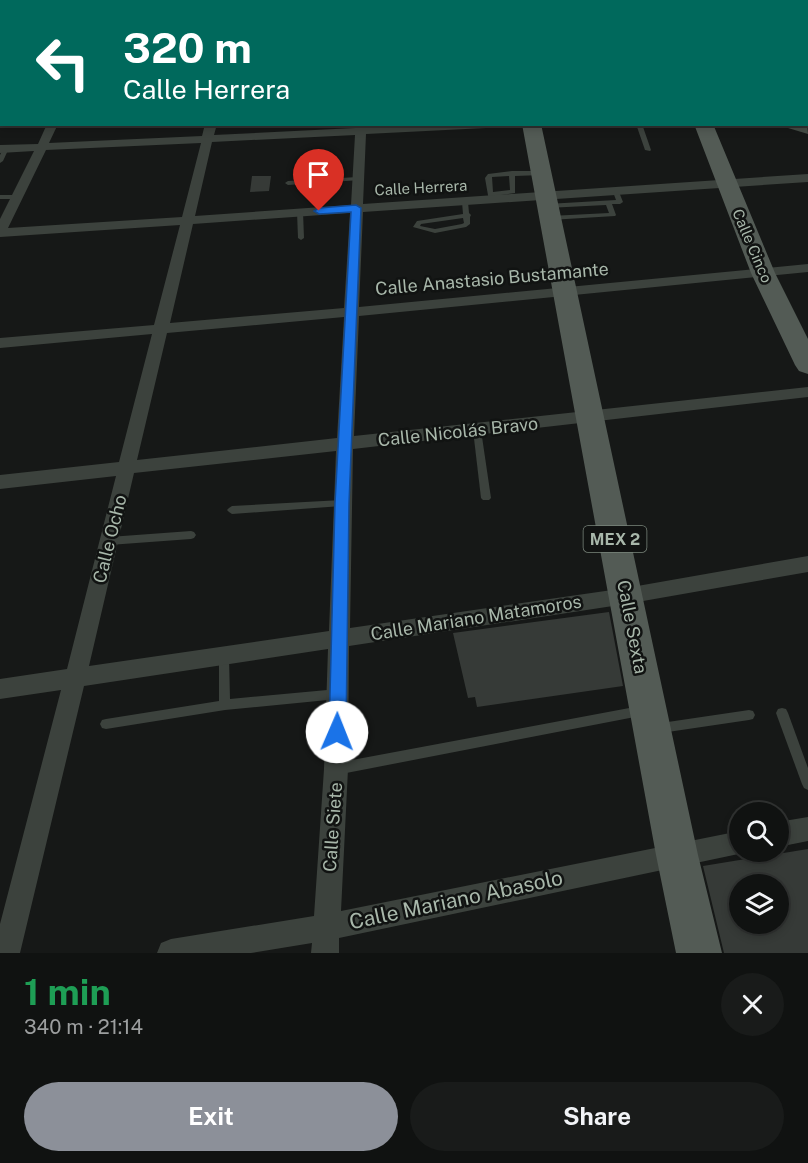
<!DOCTYPE html>
<meta charset="utf-8">
<style>
body{margin:0;font-family:"Public Sans",sans-serif;background:#191b1a;color:#f1f3f6;height:100vh;display:flex;flex-direction:column;font-size:22px;white-space:nowrap}
*{box-sizing:border-box;margin:0}
p{font-size:20px;color:#9c9e9f}
.icon{flex:none;width:33px;height:33px;fill:none;stroke:currentColor;stroke-width:2;stroke-linecap:round;stroke-linejoin:round}
.map{position:relative;height:953px;overflow:hidden}
.details{display:flex;flex-direction:column;background:#101211;flex:1}
.details>*{flex:none}
.banner{position:absolute;left:0px;top:0px;width:808px;height:126px;box-shadow:0 3px 9px #0003,0 0 0 2px #303231;background:#00695c;color:#fff;overflow:hidden}
.fabs{position:absolute;left:729px;top:802px;display:grid;gap:12px}
.fabs a{display:grid;place-items:center;width:60px;height:60px;border-radius:50%;background:#101211;box-shadow:0 3px 9px #0003,0 0 0 2px #303231;font-size:30px}
.pin{position:absolute;display:grid;place-items:center;width:51px;height:51px;color:#fff;margin:-62px -26px;border-radius:50% 50% 50% 0;rotate:-45deg;box-shadow:0 0 6px #0007}
.pin .icon{rotate:45deg}
.me{position:absolute;width:66px;margin:-33px;rotate:1deg;stroke-linejoin:round;filter:drop-shadow(0 0 4px #0008)}
.turn{display:flex;align-items:center;gap:21px;height:126px;padding:0 24px;font-size:27px}
.turn .icon{width:78px;height:78px;stroke-width:2.5}
.turn b{display:block;font-size:42px;line-height:51px}
.round{display:grid;place-items:center;flex:none;width:63px;height:63px;border-radius:32px;background:#191b1a}
.summary{display:flex;align-items:center;justify-content:space-between;height:102px;padding:0 24px}
h1{font-size:36px;font-weight:700;line-height:45px;color:#1e9e55}
.cta{display:flex;gap:12px;margin-top:auto;padding:12px 24px}
.cta a{flex:1;height:69px;border-radius:36px;background:#8c9099;color:#fff;font-size:24px;font-weight:700;line-height:69px;text-align:center}
.cta a+a{background:#191b1a;color:#f1f3f6}
.map>svg:first-child{display:block}
</style>
<div class="map">
<svg width="808" height="953" viewBox="0 0 808 953">
<rect width="100%" height="100%" fill="#161817"/>
<g fill="#363a37" fill-rule="evenodd">
<polygon points="252,176 271,176 269,191 250,192"/>
<polygon points="609,612 623,686 477,707 475,697 468,698 453,633"/>
<path d="M808 849V953H724L703 866ZM740 885H778V924H740Z"/>
</g>
<g fill="none" stroke-linecap="round" stroke-linejoin="round">
<g fill="#3c423d" fill-rule="evenodd">
<polygon points="808,109 808,115 807,116 807,110"/>
<polygon points="636,124 642,124 651,150 650,151 645,150"/>
<polygon points="4,147 9,148 3,161 0,163 0,155"/>
<path d="M512 171H542L545 173 542 175 515 176V193L494 196 493 201H489L485 178 488 174ZM509 176 510 190 493 192 492 177Z"/>
<polygon points="358,177 360,178 360,180 288,185 285,183 288,181"/>
<polygon points="616,190 619,192 623,202 620,204 612,204 616,215 615,216 550,220 547,218 550,216 609,213 606,205 547,208 544,206 547,204 616,200 613,192"/>
<polygon points="0,195 18,195 21,197 18,199 0,199"/>
<path d="M465 200 468 202 469 213 471 215 470 217V224L466 227 435 233 413 227 417 221 463 214 462 202ZM463 218 464 223 462 224 435 229 420 226 421 224Z"/>
<polygon points="300,210 303,212 304,238 301,240 298,238 297,212"/>
<polygon points="477,427 481,430 491,498 489,500 483,500 481,498 473,430"/>
<polygon points="342,500 345,501 347,503 345,505 342,506 232,514 229,512 227,510 229,508 232,506"/>
<polygon points="191,531 194,532 196,535 194,538 191,539 109,545 106,544 104,541 106,538 109,537"/>
<polygon points="224,652 228,654 229,657 230,699 338,689 342,690 344,694 342,698 338,699 225,710 106,729 102,728 100,724 102,720 106,719 219,701 219,657 220,654"/>
<polygon points="640,706 644,707 646,711 644,715 640,716 336,775 332,773 330,769 332,765 336,763"/>
<polygon points="782,708 786,709 788,713 808,768 808,790 804,788 802,784 776,713 778,709"/>
<polygon points="749,710 753,711 755,715 753,719 749,720 661,733 657,732 655,728 657,724 661,723"/>
</g>
<g fill="#3c423d" fill-rule="evenodd">
<polygon points="115,0 123,0 114,2"/>
<polygon points="240,0 248,0 239,2"/>
<rect x="364" y="0" width="8" height="2"/>
<rect x="501" y="0" width="8" height="2"/>
<rect x="633" y="0" width="8" height="2"/>
<rect x="0" y="89" width="2" height="6"/>
<path d="M47 124H58L49 143 202 136 205 124H217L214 135 355 128V124H367V127L511 124 506 127 366 134 363 204 808 174V182L363 212 359 307 808 264V272L359 316 354 436 808 387V397L353 449 350 628 626 588 808 556V572L626 604 349 646 348 769 341 911 740 831V852H748L339 938V953H311L312 943 251 953H157L161 943 171 939 314 916 324 769 328 649 84 686 20 953H0V924L61 690 0 699V679L67 669 116 476 0 489V475L119 462 152 334 0 348V338L154 325 180 225 0 237V219L34 151 0 153V145L38 144ZM355 135 351 205 195 216 212 142ZM201 143 182 217 8 228 46 150ZM350 213 344 308 170 323 193 224ZM344 317 337 438 137 460 167 333ZM336 451 329 631 89 666 134 473Z"/>
<polygon points="808,817 808,841 778,847 778,822"/>
</g>
<g fill="#454d46" fill-rule="evenodd">
<polygon points="657,0 673,0 656,2"/>
<rect x="0" y="30" width="2" height="8"/>
<rect x="0" y="57" width="2" height="10"/>
<polygon points="807,123 808,134 788,128 786,124"/>
</g>
<g fill="#535b55" fill-rule="evenodd">
<polygon points="753,0 768,0 752,2"/>
<polygon points="522,124 541,124 698,855 722,953 676,953 656,855"/>
<polygon points="694,124 713,124 775,273 808,339 808,374 799,371 795,365 751,273"/>
</g>
</g>
<polygon fill="#1a73e8" stroke="#114b97" stroke-width="1.5" points="356,205 361,208 349,503 346,732 343,737 337,740 331,737 329,732 335,503 351,212 319,214 314,211 319,208"/>
<g text-anchor="middle" stroke-width="5" stroke-linejoin="round" paint-order="stroke">
<g font-size="15" fill="#a8b7aa" stroke="#111312">
<text transform="translate(421 188) rotate(-3)" y="5">Calle Herrera</text>
<text transform="translate(752 246) rotate(67)" y="5">Calle Cinco</text>
</g>
<rect fill="#111312" stroke="#7b867c" stroke-width="1.5" x="583.5" y="526" width="63" height="26" rx="4.5"/>
<g font-size="16" font-weight="bold" fill="#a8b7aa">
<text x="615" y="545">MEX 2</text>
</g>
<g font-size="18" fill="#a8b7aa" stroke="#111312">
<text transform="translate(492 279) rotate(-5)" y="6">Calle Anastasio Bustamante</text>
<text transform="translate(458 432) rotate(-6)" y="6">Calle Nicolás Bravo</text>
<text transform="translate(110 539) rotate(-76)" y="6">Calle Ocho</text>
<text transform="translate(476 618) rotate(-9)" y="6">Calle Mariano Matamoros</text>
<text transform="translate(632 627) rotate(79)" y="6">Calle Sexta</text>
<text transform="translate(333 827) rotate(-86)" y="6">Calle Siete</text>
</g>
<g font-size="21" fill="#a8b7aa" stroke="#111312">
<text transform="translate(456 900) rotate(-12)" y="7">Calle Mariano Abasolo</text>
</g>
</g>
</svg>
<div class="fabs">
<a><svg class="icon" aria-label="search" viewBox="0 0 24 24"><circle cx="10" cy="10" r="6"/><path d="M15 15l6 6"/></svg></a>
<a><svg class="icon" aria-label="layers" viewBox="0 0 24 24"><path d="M12 4l9 5-9 5-9-5zM3 14l9 5 9-5"/></svg></a>
</div>
<div class="pin" style="left:319px;top:211px;background:#d93025"><svg class="icon" aria-label="arrive" viewBox="0 0 24 24"><path d="M6 21V4h12l-3 4 3 4H6"/></svg></div>
<svg class="me" style="left:337px;top:732px" viewBox="-20 -20 40 40"><circle r="19" fill="#fff"/><path d="M0-13L10 11 0 6-10 11z" fill="#1a73e8"/></svg>
<div class="banner">
<div class="turn"><svg class="icon" aria-label="left" viewBox="0 0 24 24"><path d="M17 20v-9H6M10 6l-5 5 5 5"/></svg><div><b>320 m</b>Calle Herrera</div></div>
</div>
</div>
<section class="details">
<div class="summary"><div><h1>1 min</h1><p>340 m · 21:14</p></div><a class="round"><svg class="icon" aria-label="close" viewBox="0 0 24 24"><path d="M6 6l12 12M18 6L6 18"/></svg></a></div>
<div class="cta"><a>Exit</a><a>Share</a></div>
</section>
